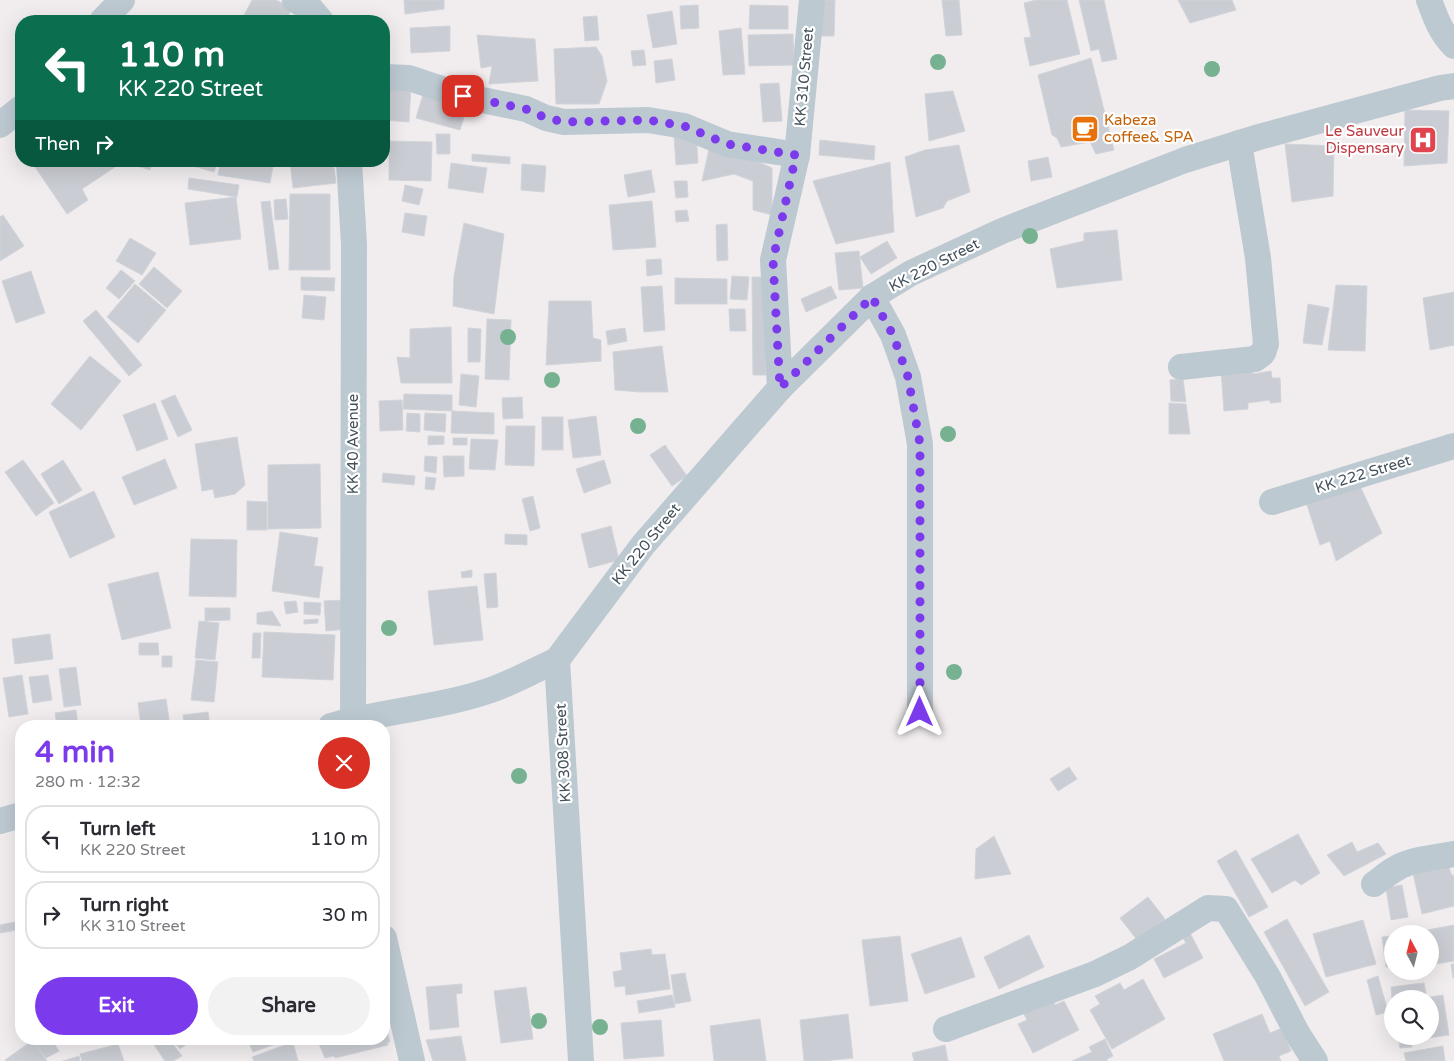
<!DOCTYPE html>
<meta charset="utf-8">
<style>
body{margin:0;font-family:"Varela Round",sans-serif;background:#f2f2f3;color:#2b2b33;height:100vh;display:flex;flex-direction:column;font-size:19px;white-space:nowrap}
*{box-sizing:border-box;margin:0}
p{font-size:16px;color:#7c7c81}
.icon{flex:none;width:28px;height:28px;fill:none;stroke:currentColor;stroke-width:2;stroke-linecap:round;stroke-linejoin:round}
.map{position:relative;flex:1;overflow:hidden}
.panel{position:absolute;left:15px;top:720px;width:375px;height:325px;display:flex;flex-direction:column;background:#fff;border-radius:20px;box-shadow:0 5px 20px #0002}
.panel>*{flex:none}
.banner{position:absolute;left:15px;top:15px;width:375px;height:152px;border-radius:20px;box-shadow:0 5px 20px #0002;background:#0b6e4f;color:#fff;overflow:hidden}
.needle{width:32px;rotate:353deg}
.tools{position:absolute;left:1384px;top:925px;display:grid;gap:10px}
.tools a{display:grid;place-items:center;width:55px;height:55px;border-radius:50%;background:#fff;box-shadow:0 5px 20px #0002;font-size:25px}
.pin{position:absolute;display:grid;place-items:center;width:42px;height:42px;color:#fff;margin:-21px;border-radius:10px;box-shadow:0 2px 8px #0006}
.me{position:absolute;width:55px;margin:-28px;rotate:0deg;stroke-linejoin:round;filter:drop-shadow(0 0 4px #0008)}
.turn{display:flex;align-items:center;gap:18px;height:105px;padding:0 20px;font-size:22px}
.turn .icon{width:65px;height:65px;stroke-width:2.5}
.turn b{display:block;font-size:35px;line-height:42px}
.then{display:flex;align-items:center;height:48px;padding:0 20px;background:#0003;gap:10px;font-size:19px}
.round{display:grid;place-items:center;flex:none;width:52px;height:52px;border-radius:26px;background:#f2f2f3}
.headline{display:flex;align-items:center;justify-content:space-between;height:85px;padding:0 20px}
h1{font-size:30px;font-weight:700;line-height:38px;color:#7c3aed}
.action{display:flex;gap:10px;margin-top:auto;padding:10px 20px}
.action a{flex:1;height:58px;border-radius:30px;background:#7c3aed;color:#fff;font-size:20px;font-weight:700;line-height:58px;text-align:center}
.action a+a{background:#f2f2f3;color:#2b2b33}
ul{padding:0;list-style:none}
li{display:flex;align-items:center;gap:15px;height:68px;margin:0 10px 8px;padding:0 10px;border:2px solid #e1e1e2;border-radius:20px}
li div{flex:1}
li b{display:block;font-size:19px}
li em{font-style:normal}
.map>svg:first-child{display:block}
</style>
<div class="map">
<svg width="1454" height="1061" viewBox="0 0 1454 1061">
<rect width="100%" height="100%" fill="#f1edee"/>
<g fill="#cacdd3" stroke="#d1d4da">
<polygon points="252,0 276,0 292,8 286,21 241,21"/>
<polygon points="404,0 444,0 444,9 405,14"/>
<polygon points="819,0 835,0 834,36 818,36"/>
<polygon points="942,0 959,0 962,35 946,36"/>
<polygon points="1036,0 1067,0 1080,54 1030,66 1024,38 1031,37 1024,3"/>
<polygon points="1079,0 1104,0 1117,59 1102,62 1099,49 1091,51"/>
<polygon points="1178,0 1232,0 1236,10 1190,23"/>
<polygon points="698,5 699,28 681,29 680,6"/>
<polygon points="750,5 788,6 788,29 749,29"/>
<polygon points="672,11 677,44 653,48 647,15"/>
<polygon points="597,16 599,40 585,41 583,17"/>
<polygon points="450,26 450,51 411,53 410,28"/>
<polygon points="741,28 745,74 723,75 719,31"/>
<polygon points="793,34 794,65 749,66 748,35"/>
<polygon points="477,35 535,39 538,81 489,84 492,66 481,68"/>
<polygon points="596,47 602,56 607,81 599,104 556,104 554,49"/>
<polygon points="644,50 646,65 633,66 631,51"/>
<polygon points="1091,58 1114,150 1096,154 1090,142 1061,147 1057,138 1052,135 1038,75"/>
<polygon points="672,59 675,80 656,83 654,61"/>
<polygon points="384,83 411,85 409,122 384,120"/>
<polygon points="779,83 782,121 763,122 760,84"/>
<polygon points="424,91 468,104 460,130 416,118"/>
<polygon points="953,91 965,131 929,141 925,94"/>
<polygon points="1405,110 1449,111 1447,163 1404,166"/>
<polygon points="696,133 698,163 676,165 674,135"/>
<polygon points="436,134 450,134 450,154 437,154"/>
<polygon points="711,140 772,168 772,215 753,210 753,181 734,174 702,181"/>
<polygon points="820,140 875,146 874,160 819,155"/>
<polygon points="389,141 432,142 431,181 389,180"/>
<polygon points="1285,144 1334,146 1333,196 1292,202"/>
<polygon points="959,145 970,192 947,201 943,208 916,217 905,157 925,150"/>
<polygon points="472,154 510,157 510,164 472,161"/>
<polygon points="1048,157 1052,177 1031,181 1028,161"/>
<polygon points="31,161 111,161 115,167 82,189 88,200 67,214"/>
<polygon points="122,161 153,161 150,170"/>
<polygon points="195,161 218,161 214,172 193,166"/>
<polygon points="221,161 274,161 270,183 218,175"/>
<polygon points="290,161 333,161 336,183 293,188"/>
<polygon points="890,162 894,232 836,244 813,181"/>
<polygon points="451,163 487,168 483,193 448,188"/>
<polygon points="522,164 546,166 544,192 521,190"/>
<polygon points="651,170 655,192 628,197 624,175"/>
<polygon points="189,178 239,185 237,197 188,189"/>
<polygon points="674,181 687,181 688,197 676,198"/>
<polygon points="405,185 423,189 419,205 402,201"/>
<polygon points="290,194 330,194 330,270 289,270"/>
<polygon points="236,197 241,239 190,245 185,203"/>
<polygon points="286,199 288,219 275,220 274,200"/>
<polygon points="270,201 279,269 269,270 261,202"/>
<polygon points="652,201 656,247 613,250 609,205"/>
<polygon points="687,210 689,221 676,222 675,211"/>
<polygon points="405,213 427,216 424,236 402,232"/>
<polygon points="3,215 24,246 0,261 0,217"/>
<polygon points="464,223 504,234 494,314 453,306 454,276"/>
<polygon points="727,224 728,260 717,261 716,225"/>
<polygon points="1117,230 1122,280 1057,288 1050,249 1084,241 1084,233"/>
<polygon points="130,238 156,253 142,275 116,261"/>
<polygon points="887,241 897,258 871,274 860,257"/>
<polygon points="859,251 863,288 839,290 835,253"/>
<polygon points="661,259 662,274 647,276 646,260"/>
<polygon points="154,267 182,291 167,308 139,284"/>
<polygon points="121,270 135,281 119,299 106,288"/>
<polygon points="31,271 45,313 16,323 2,281"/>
<polygon points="732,276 749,277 747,300 730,299"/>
<polygon points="301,277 335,278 334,291 301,290"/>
<polygon points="752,277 765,277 766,375 753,375"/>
<polygon points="675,278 727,279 727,304 675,304"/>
<polygon points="135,284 166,310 138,343 107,317"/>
<polygon points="1336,285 1367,286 1365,351 1328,350"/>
<polygon points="662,286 665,330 644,332 641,287"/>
<polygon points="831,286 837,298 806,312 801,299"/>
<polygon points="1454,292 1454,345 1430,350 1423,298"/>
<polygon points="304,295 326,297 324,320 302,318"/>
<polygon points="549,301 591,301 593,338 601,340 601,361 546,365"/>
<polygon points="1308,304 1329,308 1322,345 1303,343"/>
<polygon points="729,309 745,309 746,331 730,331"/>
<polygon points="96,310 142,365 129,376 83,321"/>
<polygon points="487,319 511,320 509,380 485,379"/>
<polygon points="451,327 452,383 401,383 397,357 410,358 410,329"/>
<polygon points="468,328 481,329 480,362 468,362"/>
<polygon points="625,328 627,341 608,345 606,331"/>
<polygon points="662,346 668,392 640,392 615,390 613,352"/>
<polygon points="90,356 121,381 81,430 51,404"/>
<polygon points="1251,369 1253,374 1271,371 1272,378 1280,378 1281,402 1270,403 1270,400 1248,403 1248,409 1224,411 1221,371"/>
<polygon points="461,374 479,376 476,407 459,405"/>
<polygon points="1183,379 1186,402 1171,401 1170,380"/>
<polygon points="404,394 452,395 452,411 403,409"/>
<polygon points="175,395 192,430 178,437 161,401"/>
<polygon points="522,397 523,418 503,419 502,398"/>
<polygon points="402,400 403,430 380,431 379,401"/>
<polygon points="155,403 168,439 137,451 123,415"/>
<polygon points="1169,403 1186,404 1190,434 1169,434"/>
<polygon points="452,411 494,413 494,434 451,433"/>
<polygon points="407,413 420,414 420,432 406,431"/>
<polygon points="425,413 446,414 445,432 424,430"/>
<polygon points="596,416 601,455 573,458 568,420"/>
<rect x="542" y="417" width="21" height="33"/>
<polygon points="506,426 535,426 534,466 505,465"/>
<polygon points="428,436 444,436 444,444 428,445"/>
<polygon points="237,437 245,485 235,494 215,498 213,489 202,491 195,444"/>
<rect x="453" y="438" width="14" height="7"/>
<polygon points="471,439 498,440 495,470 469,469"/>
<polygon points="665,445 687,476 672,486 650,455"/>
<polygon points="425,456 437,457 436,473 424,471"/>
<polygon points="443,456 464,456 464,476 444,477"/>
<polygon points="165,459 177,488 134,505 122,477"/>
<polygon points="23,460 54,503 36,516 5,472"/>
<polygon points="63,460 82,490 59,504 41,474"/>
<polygon points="604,460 611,483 584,493 576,469"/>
<polygon points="320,464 321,528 268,529 268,465"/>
<polygon points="383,473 415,476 414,485 382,482"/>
<polygon points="426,477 436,478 434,490 425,489"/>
<polygon points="1360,486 1382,533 1336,561 1330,541 1320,545 1307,505"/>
<polygon points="94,491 115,537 70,558 49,512"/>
<polygon points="533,496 540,528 530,531 522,499"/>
<polygon points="247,501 267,502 267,530 247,530"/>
<polygon points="611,526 619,560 589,568 581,534"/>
<polygon points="280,532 318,538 314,566 323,567 319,598 272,591"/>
<polygon points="505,534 527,535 527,545 505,544"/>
<polygon points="191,539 237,540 236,597 189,596"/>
<polygon points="472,570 472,577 462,578 461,572"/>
<polygon points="158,572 171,628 122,640 108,584"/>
<polygon points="496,573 498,607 487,608 484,574"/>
<polygon points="477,586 483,640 434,645 428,591"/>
<polygon points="345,600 348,629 326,631 324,601"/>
<polygon points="296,601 298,612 286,614 284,602"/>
<polygon points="304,602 321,603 320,615 304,614"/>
<polygon points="205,608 230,608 230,620 205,621"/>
<polygon points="272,611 281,626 257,624 257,613"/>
<polygon points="318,619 318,623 304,624 304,620"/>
<polygon points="199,621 219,623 215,660 195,658"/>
<polygon points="264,632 335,635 333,680 262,677"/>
<polygon points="253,633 261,633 260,658 252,658"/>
<polygon points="50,634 53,659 15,664 12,639"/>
<polygon points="139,643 158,643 159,655 139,655"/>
<rect x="162" y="656" width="10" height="11"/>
<polygon points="196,660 218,662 214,702 191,700"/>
<polygon points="76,667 81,705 64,707 59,669"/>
<polygon points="22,675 28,714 9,717 3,678"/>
<polygon points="48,675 52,700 33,703 29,677"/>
<polygon points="166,699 170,726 141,726 138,703"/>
<polygon points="76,710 78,726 48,726 57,725 55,713"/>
<polygon points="208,712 210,726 184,726 183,715"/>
<polygon points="1069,767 1077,779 1058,791 1050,779"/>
<polygon points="1298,834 1320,873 1301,885 1295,880 1272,893 1251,859"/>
<polygon points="994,836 1011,874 975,879 976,849"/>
<polygon points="1352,842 1357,852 1378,843 1386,854 1344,876 1327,855"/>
<polygon points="1236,850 1268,907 1249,917 1217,861"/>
<polygon points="1447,862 1452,876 1454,875 1454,906 1422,914 1412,869"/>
<polygon points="1402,885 1408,917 1391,920 1386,888"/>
<polygon points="1148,897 1165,919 1137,940 1120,918"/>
<polygon points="1287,919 1329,992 1305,1006 1264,932"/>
<polygon points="1363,920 1376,964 1326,977 1313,934"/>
<polygon points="15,922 17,930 0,933 0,925"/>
<polygon points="1454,925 1454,961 1430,965 1430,934 1406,934"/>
<polygon points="1188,929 1203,958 1164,978 1154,959 1186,943 1180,933"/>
<polygon points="1029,935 1044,967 999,989 984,957"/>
<polygon points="900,936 908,1001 870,1006 862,940"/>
<polygon points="1392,936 1392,967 1386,967 1382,937"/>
<polygon points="961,937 975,977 925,994 911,954"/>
<polygon points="651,949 652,955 665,954 670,989 626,995 625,986 615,987 613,972 622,970 620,953"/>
<polygon points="1451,964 1454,964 1454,978 1453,978"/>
<polygon points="685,973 691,1001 675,1004 671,975"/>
<polygon points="1378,976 1388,1012 1376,1015 1367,980"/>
<polygon points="1143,979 1165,1019 1112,1049 1090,1010 1100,1004 1095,996 1120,983 1124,990"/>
<polygon points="1424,983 1426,994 1404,999 1392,999 1391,987"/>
<polygon points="462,984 462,993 456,994 459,1027 430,1030 426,987"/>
<polygon points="526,987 533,1039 501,1043 494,991"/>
<polygon points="672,995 675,1007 639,1013 637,1001"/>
<polygon points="1443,995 1449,1035 1421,1039 1421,1036 1430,1036 1430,999 1419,999"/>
<polygon points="1051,996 1055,1005 1064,1001 1079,1030 1033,1053 1018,1024 1027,1020 1022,1010"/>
<polygon points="848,1014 853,1058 823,1061 804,1061 800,1020"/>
<polygon points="1262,1014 1270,1033 1282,1028 1291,1051 1279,1056 1281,1061 1224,1061 1213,1034"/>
<polygon points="760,1019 766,1061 714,1061 710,1026"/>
<polygon points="661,1020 664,1056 624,1059 621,1023"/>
<polygon points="384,1021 390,1042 387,1042 388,1045 335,1058 334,1056 325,1058 317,1039 384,1039"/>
<polygon points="461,1036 466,1061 433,1061 426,1040"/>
<polygon points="1398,1036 1410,1036 1412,1047 1400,1048"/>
<polygon points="32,1039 66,1039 55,1045 59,1051 46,1058"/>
<polygon points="144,1039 169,1039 182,1056 173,1061 165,1061 152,1042 147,1045"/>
<polygon points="172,1039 194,1039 180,1049"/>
<polygon points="259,1039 280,1039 281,1042 253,1052 249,1043"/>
<polygon points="1105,1039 1113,1056 1107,1059 1107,1061 1072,1061 1092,1052 1089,1047"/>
<polygon points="33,1040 47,1061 6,1061 5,1060"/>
<polygon points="293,1042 298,1061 254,1061 252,1057"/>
<polygon points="118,1044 124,1061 82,1061 80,1054"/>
<polygon points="945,1045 948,1061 914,1061 912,1053"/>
<polygon points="1443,1046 1445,1061 1406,1061 1404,1053"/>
<polygon points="79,1056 80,1061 63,1061"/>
</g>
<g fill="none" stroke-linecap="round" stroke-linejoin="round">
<g stroke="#bdc9d1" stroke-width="26">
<polyline points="295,0 311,9 321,21"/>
<path d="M1429 0C1436 19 1440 31 1454 46"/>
<polyline points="102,21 122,0"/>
<polyline points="384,77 409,78 463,96 526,109 546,118 564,122 648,120 684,126 727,144 797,155"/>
<polyline points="0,125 21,108"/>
<polyline points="349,161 354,244 353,726"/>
<polyline points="872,297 893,335 908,377 920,444 920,712"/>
<polyline points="1181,367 1255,359 1263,353 1266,344 1258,258 1239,143"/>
<polyline points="780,388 773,260 797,155 812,0"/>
<polyline points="1272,502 1454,446"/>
<polyline points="557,660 643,545 780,388 872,297 911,273 1002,231 1185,160 1259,137 1440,88 1454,86"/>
<path d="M331 726C383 711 439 708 491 690 514 682 535 670 557 660L581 1061"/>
<polyline points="0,821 21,815"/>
<path d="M1374 884C1385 876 1395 867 1408 863 1423 858 1439 857 1454 854"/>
<polyline points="384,938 412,1061"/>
<polyline points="946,1029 1095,974 1130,957 1208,908 1226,909 1268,977 1297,1033 1315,1061"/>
</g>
</g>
<g fill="#76b292">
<circle cx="938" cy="62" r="8"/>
<circle cx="1212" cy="69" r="8"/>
<circle cx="1030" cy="236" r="8"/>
<circle cx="508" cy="337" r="8"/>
<circle cx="552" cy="380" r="8"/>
<circle cx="638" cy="426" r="8"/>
<circle cx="948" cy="434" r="8"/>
<circle cx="389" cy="628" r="8"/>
<circle cx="954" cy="672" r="8"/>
<circle cx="519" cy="776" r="8"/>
<circle cx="539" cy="1021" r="8"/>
<circle cx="600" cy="1027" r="8"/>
</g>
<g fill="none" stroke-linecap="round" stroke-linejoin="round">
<polyline stroke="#7c3aed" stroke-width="9" stroke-dasharray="0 16.2" points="463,96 526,109 546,118 564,122 648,120 684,126 727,144 796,155 773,260 780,388 872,297 893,335 908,377 920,444 920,712"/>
</g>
<defs>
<g id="cafe-square" transform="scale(1.4375)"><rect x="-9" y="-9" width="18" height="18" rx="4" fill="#e8710a" stroke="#fff"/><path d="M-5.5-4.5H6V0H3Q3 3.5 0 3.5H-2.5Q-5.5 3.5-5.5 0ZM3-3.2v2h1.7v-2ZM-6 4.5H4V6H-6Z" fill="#fff"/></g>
<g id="hospital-square" transform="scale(1.4375)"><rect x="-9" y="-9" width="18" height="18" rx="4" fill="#e0444e" stroke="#fff"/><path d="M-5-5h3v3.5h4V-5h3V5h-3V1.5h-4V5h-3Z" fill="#fff"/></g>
</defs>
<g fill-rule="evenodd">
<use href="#cafe-square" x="1085" y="129"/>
<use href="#hospital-square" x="1423" y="140"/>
</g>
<g text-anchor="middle" stroke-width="4.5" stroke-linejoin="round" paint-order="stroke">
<g font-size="15" fill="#45525c" stroke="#fff">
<text transform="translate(804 77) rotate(-85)" y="5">KK 310 Street</text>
<text transform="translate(934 265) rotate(-27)" y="5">KK 220 Street</text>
<text transform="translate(353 444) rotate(-90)" y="5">KK 40 Avenue</text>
<text transform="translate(1363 474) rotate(-17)" y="5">KK 222 Street</text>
<text transform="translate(646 544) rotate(-51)" y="5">KK 220 Street</text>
<text transform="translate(563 753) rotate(-93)" y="5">KK 308 Street</text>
</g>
<g font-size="15" fill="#c56008" stroke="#fff" text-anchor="start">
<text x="1104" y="125">Kabeza<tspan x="1104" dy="17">coffee&amp; SPA</tspan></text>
</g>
<g font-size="15" fill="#be3a42" stroke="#fff" text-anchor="end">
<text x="1404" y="136">Le Sauveur<tspan x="1404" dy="17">Dispensary</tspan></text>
</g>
</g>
</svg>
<div class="tools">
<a><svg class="needle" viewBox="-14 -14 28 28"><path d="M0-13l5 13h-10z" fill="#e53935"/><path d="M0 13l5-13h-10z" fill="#7c7c81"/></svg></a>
<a><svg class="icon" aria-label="search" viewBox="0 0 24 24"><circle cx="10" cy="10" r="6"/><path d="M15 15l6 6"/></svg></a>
</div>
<div class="pin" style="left:463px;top:96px;background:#d93025"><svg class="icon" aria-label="arrive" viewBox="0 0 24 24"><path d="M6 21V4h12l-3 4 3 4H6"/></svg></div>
<svg class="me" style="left:920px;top:712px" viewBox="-20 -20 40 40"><path d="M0-17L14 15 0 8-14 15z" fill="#7c3aed" stroke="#fff" stroke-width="4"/></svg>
<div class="banner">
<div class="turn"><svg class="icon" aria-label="left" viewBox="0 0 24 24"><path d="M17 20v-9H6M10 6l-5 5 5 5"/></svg><div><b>110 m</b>KK 220 Street</div></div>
<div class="then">Then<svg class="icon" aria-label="right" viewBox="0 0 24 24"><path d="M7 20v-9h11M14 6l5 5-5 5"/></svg></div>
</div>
<section class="panel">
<div class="headline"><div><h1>4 min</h1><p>280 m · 12:32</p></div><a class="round" style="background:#d93025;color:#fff"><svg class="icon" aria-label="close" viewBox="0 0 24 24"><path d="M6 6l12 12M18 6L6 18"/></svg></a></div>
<ul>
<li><svg class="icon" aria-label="left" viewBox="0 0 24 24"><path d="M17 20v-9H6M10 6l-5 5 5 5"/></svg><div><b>Turn left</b><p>KK 220 Street</p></div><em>110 m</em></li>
<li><svg class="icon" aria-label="right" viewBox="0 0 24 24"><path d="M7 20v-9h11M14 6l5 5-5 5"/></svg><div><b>Turn right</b><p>KK 310 Street</p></div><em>30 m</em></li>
</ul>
<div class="action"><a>Exit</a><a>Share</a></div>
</section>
</div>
